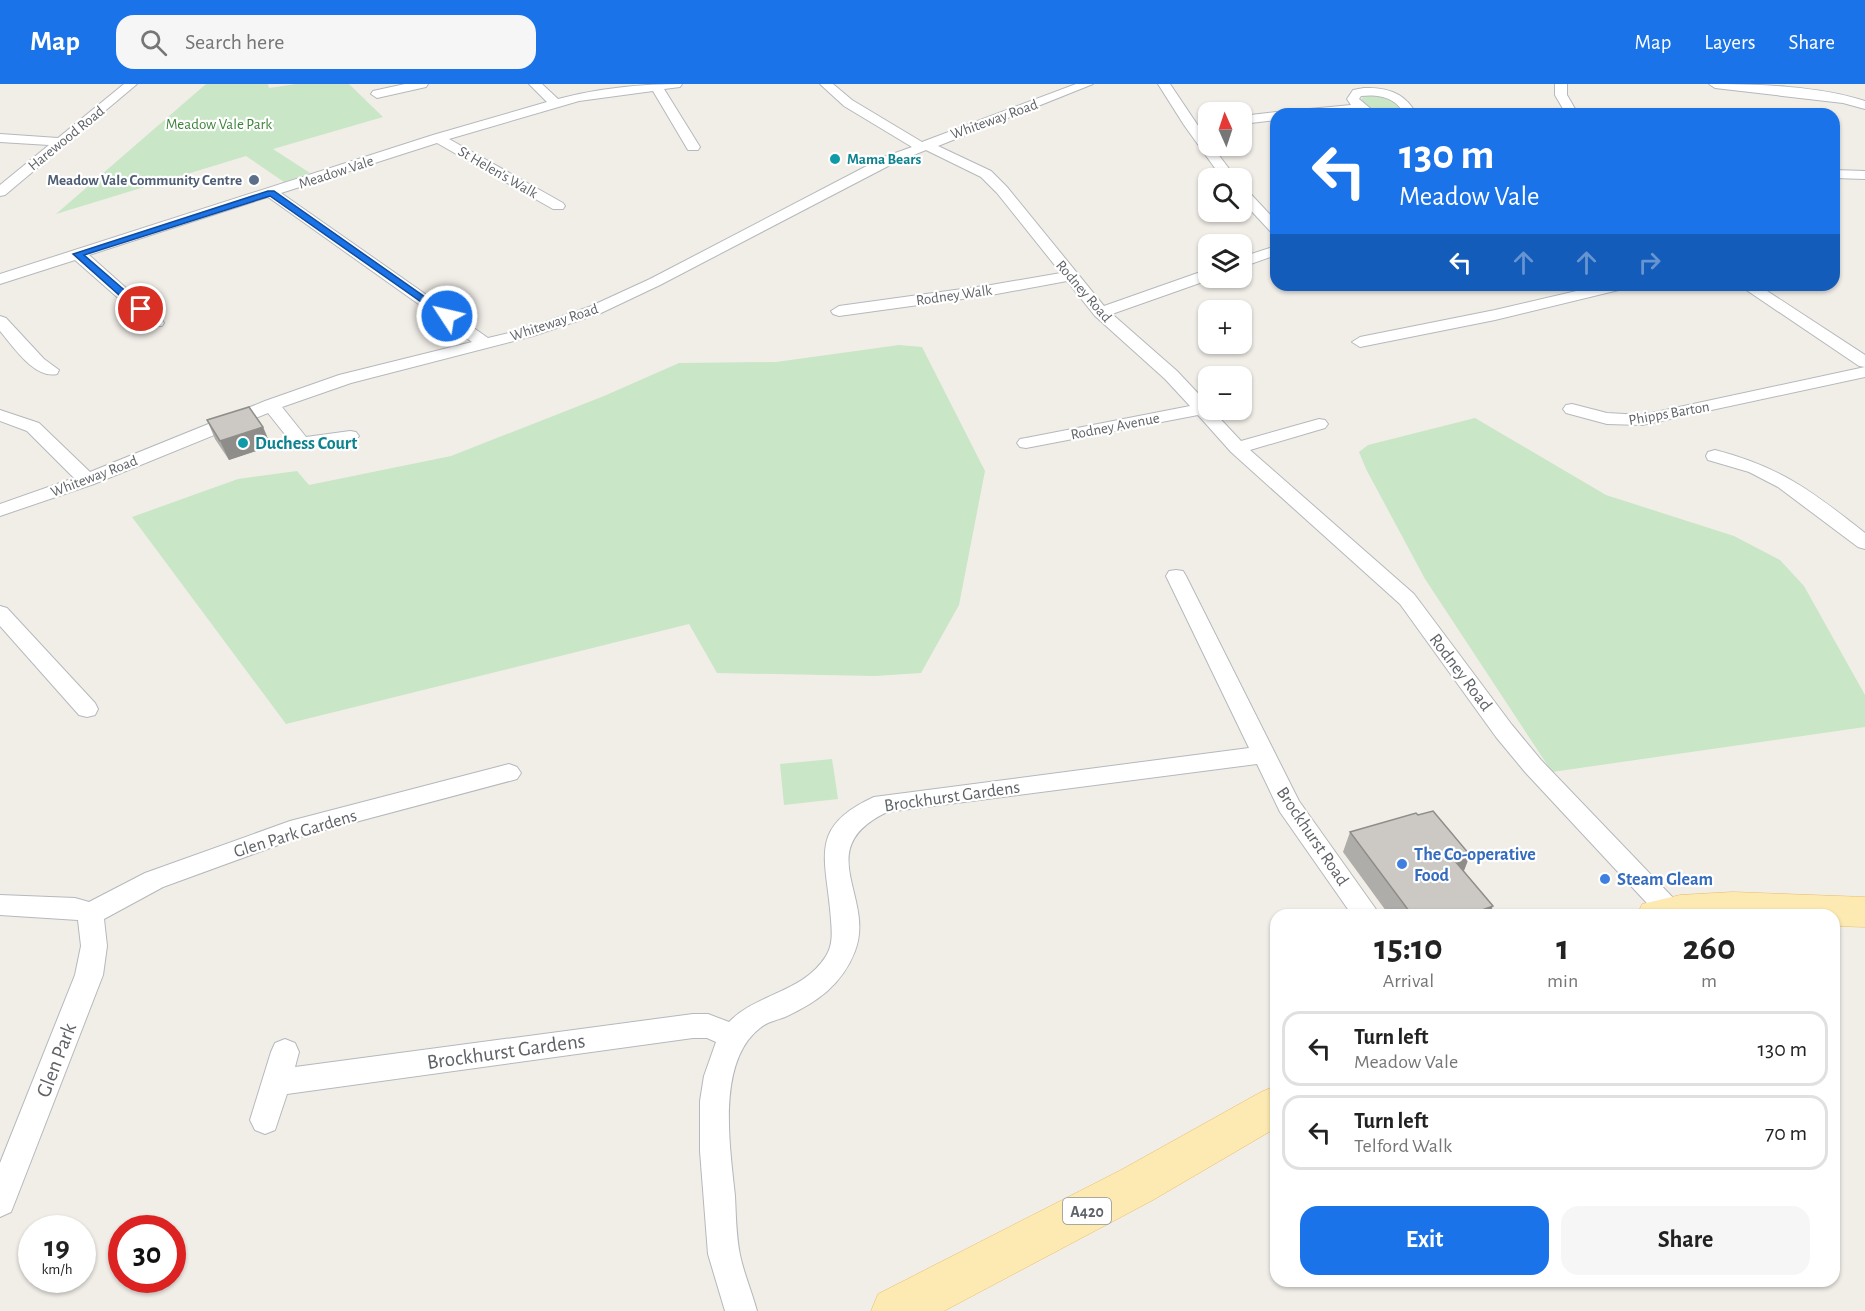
<!DOCTYPE html>
<meta charset="utf-8">
<style>
body{margin:0;font-family:"Alegreya Sans",sans-serif;background:#f6f6f6;color:#222;height:100vh;display:flex;flex-direction:column;font-size:22px;white-space:nowrap}
*{box-sizing:border-box;margin:0}
p{font-size:20px;color:#767676}
.icon{flex:none;width:33px;height:33px;fill:none;stroke:currentColor;stroke-width:2;stroke-linecap:round;stroke-linejoin:round}
.map{position:relative;flex:1;overflow:hidden}
.details{position:absolute;left:1270px;top:825px;width:570px;height:378px;display:flex;flex-direction:column;background:#fff;border-radius:18px;box-shadow:0 2px 4px #0004}
.details>*{flex:none}
.banner{position:absolute;left:1270px;top:24px;width:570px;height:183px;border-radius:18px;box-shadow:0 2px 4px #0004;background:#1a73e8;color:#fff;overflow:hidden}
.needle{width:39px;rotate:357deg}
.controls{position:absolute;left:1198px;top:18px;display:grid;gap:12px}
.controls a{display:grid;place-items:center;width:54px;height:54px;border-radius:12px;background:#fff;box-shadow:0 2px 4px #0004;font-size:30px}
.speed{position:absolute;left:18px;top:1131px;display:flex;gap:12px;font-size:30px;font-weight:700;text-align:center}
.speed>*{display:grid;place-content:center;width:78px;height:78px;border-radius:50%;background:#fff;box-shadow:0 2px 4px #0004;line-height:1}
.speed small{font-size:15px;font-weight:400}
.speed .limit{border:9px solid #d22;background:#fff;color:#111}
.pin{position:absolute;display:grid;place-items:center;width:51px;height:51px;color:#fff;margin:-26px;border:3px solid #fff;border-radius:50%;box-shadow:0 2px 6px #0007}
.me{position:absolute;width:66px;margin:-33px;rotate:305deg;stroke-linejoin:round;filter:drop-shadow(0 0 4px #0008)}
.turn{display:flex;align-items:center;gap:21px;height:126px;padding:0 30px;font-size:27px}
.turn .icon{width:78px;height:78px;stroke-width:2.5}
.turn b{display:block;font-size:42px;line-height:51px}
.lanes{display:flex;align-items:center;height:57px;padding:0 30px;background:#0003;justify-content:center;gap:30px;direction:ltr}
.lanes .off{opacity:.35}
.eta{display:flex;justify-content:space-evenly;align-items:center;height:102px;text-align:center}
.eta b{font-size:36px;font-weight:600;line-height:42px}
.action{display:flex;gap:12px;margin-top:auto;padding:12px 30px}
.action a{flex:1;height:69px;border-radius:18px;background:#1a73e8;color:#fff;font-size:24px;font-weight:600;line-height:69px;text-align:center}
.action a+a{background:#f6f6f6;color:#222}
ul{padding:0;list-style:none}
li{display:flex;align-items:center;gap:18px;height:75px;margin:0 12px 9px;padding:0 18px;border:3px solid #e0e0e0;border-radius:18px}
li div{flex:1}
li b{display:block;font-size:22px}
li em{font-style:normal}
header{display:flex;align-items:center;gap:36px;box-sizing:border-box;height:84px;padding:0 30px;background:#1a73e8;color:#fff}
header strong{font-size:28px}
nav{display:flex;gap:33px;margin-inline-start:auto;font-size:21px}
.search{width:420px;height:54px;background:#f6f6f6;display:flex;align-items:center;gap:15px;box-sizing:border-box;padding:0 21px;border-radius:18px;color:#767676;font-size:22px}
.map>svg:first-child{display:block}
</style>
<header>
<strong>Map</strong>
<div class="search"><svg class="icon" aria-label="search" viewBox="0 0 24 24"><circle cx="10" cy="10" r="6"/><path d="M15 15l6 6"/></svg>Search here</div>
<nav><a>Map</a><a>Layers</a><a>Share</a></nav>
</header>
<div class="map">
<svg width="1865" height="1227" viewBox="0 0 1865 1227">
<rect width="100%" height="100%" fill="#f1eee8"/>
<g fill="#c9e6c6">
<polygon points="206,0 268,0 269,4 296,0 349,0 383,33 273,65 310,89 284,98 246,72 56,130"/>
<path d="M1371 10C1383 13 1398 15 1401 29 1386 32 1371 30 1361 16L1364 11Z"/>
<polygon points="899,261 922,263 985,387 959,521 921,589 875,592 717,589 689,540 286,640 132,433 238,395 297,387 309,401 451,372 604,312 679,279 776,278"/>
<polygon points="1475,334 1606,411 1734,452 1780,476 1804,502 1865,611 1865,643 1552,688 1425,495 1366,385 1359,368 1368,361"/>
<polygon points="832,675 838,715 784,721 780,680"/>
</g>
<g fill="none" stroke-linecap="round" stroke-linejoin="round">
<g stroke="#b5b8bc" stroke-width="2">
<g id="street">
<polygon points="124,0 137,0 5,111 0,112 0,101 49,61 0,58 0,50 58,54"/>
<polygon points="405,0 428,0 426,3 377,14 371,10 373,7"/>
<path d="M529 0H542L558 15C599 4 641 0 682 0L680 3 664 5 700 63 698 66H688L653 7 579 17 449 55 563 119 565 122 563 125H553L437 59 281 109 488 254 521 246 589 223 650 195 884 73 912 63 844 22 820 0H833L852 16 922 58 1076 0H1093L938 62 991 87 1007 103 1104 222 1209 185V194H1214L1112 230 1177 287 1209 321V326H1212L1241 357 1319 335 1325 336 1328 340 1325 344 1250 366 1414 510 1512 641 1541 676 1680 821 1684 828 1683 831H1658L1525 688 1496 653 1400 520 1231 368 1198 331 1026 364 1020 363 1017 359 1020 355 1026 354 1190 322 1165 295 1095 232 1067 197 991 211 839 232 833 230 831 227 839 222 991 201 1061 189 997 109 981 93 926 66 894 79 660 201 601 229 533 252 351 299 282 323 306 353 350 347 356 348 359 352 356 356 301 364 295 363 268 329 94 400 0 432V420L74 394 27 347 0 337V326L39 339 90 388 265 317 339 291 472 258 268 113 89 171 162 236 164 239 162 242H150L75 176 0 200V190L433 51 547 18Z"/>
<polygon points="1158,0 1170,0 1209,58 1209,62 1212,62 1236,94 1222,94 1184,41"/>
<polygon points="1555,0 1567,0 1567,11 1578,30 1566,30 1555,11"/>
<path d="M1709 0C1758 0 1818 2 1865 17V25L1843 19 1715 4Z"/>
<path d="M1364 4C1386 3 1406 9 1416 30H1404C1396 13 1378 10 1361 12L1359 15 1377 30 1358 28 1293 30 1299 26 1351 21 1347 15 1353 6Z"/>
<polygon points="1276,28 1281,30 1276,30 1276,36 1242,40 1242,32"/>
<polygon points="1834,86 1865,87 1865,95 1834,94"/>
<polygon points="1242,105 1247,106 1276,137 1276,149 1271,148 1242,117"/>
<polygon points="1276,162 1276,171 1242,183 1242,173"/>
<polygon points="1602,201 1630,201 1627,204 1495,236 1360,263 1352,258 1360,253 1495,226"/>
<polygon points="1739,201 1758,201 1865,271 1865,293 1642,341 1607,340 1566,329 1563,325 1566,321 1572,320 1607,329 1642,331 1865,283 1859,282"/>
<path d="M0 232 6 234 44 275 59 286 57 290C34 295 13 262 0 247Z"/>
<path d="M1715 366C1781 383 1813 408 1865 449V465L1858 463 1778 403 1749 388 1708 376 1706 372 1708 368Z"/>
<path d="M1176 486 1183 487 1186 492 1299 717 1380 831H1352L1280 728 1257 680 887 728C810 765 876 813 855 867 842 901 817 918 785 933 777 936 767 938 760 944 716 978 730 1063 735 1112 736 1131 736 1151 740 1171 744 1190 752 1208 757 1227H725L708 1170 700 1067V1017L704 992 716 958 707 954H693L287 1010 275 1046 265 1050 255 1046 250 1036 271 968 275 959 285 955 295 959 299 968 295 983 693 930H708L729 938C757 909 803 909 826 872 833 861 832 848 831 836 827 775 806 744 874 713L1249 664 1166 492 1169 487Z"/>
<polygon points="0,522 7,524 95,619 98,625 95,631 87,633 79,631 0,542"/>
<polygon points="509,680 517,683 521,689 517,695 303,752 163,803 104,835 107,862 103,891 15,1118 11,1128 0,1133 0,1079 75,891 81,862 78,836 0,831 0,811 75,814 89,818 145,789 290,737"/>
</g>
</g>
<g stroke="#ecbd66" stroke-width="1">
<g id="primary">
<polygon points="1733,808 1865,813 1865,843 1834,842 1834,831 1637,831 1642,820 1680,811"/>
<polygon points="1276,1002 1276,1044 1153,1116 944,1227 871,1227 878,1210 1121,1086 1261,1008"/>
</g>
</g>
<use href="#street" fill="#fff" fill-rule="evenodd"/>
<use href="#primary" fill="#fceab2" fill-rule="evenodd"/>
</g>
<g fill="#afada9">
<polygon points="207,336 263,343 271,362 229,376 215,355"/>
<polygon points="1418,731 1470,771 1463,788 1489,831 1389,831 1343,768 1350,748"/>
</g>
<g fill="#8f8d89">
<polygon points="263,343 271,362 229,376 220,357"/>
<polygon points="1470,771 1462,792 1454,776"/>
<polygon points="1493,822 1489,831 1477,831 1479,827"/>
</g>
<g fill="#ccc9c4" stroke="#8f8d89" stroke-width="1.5">
<polygon points="249,323 263,343 220,357 207,336"/>
<polygon points="1433,727 1470,771 1454,776 1493,822 1479,827 1482,831 1412,831 1350,748 1416,729 1418,731"/>
</g>
<polygon fill="#1a73e8" stroke="#114b97" stroke-width="1.5" points="268,107 274,107 452,232 444,234 270,112 84,171 144,223 144,227 137,227 73,170"/>
<g fill="#0f9aa8" stroke="#fff" stroke-width="2">
<circle cx="835" cy="75" r="6"/>
<circle cx="243" cy="359" r="6"/>
</g>
<circle fill="#5c6f8a" stroke="#fff" stroke-width="2" cx="254" cy="96" r="6"/>
<g fill="#3f7fe0" stroke="#fff" stroke-width="2">
<circle cx="1402" cy="780" r="6"/>
<circle cx="1605" cy="795" r="6"/>
</g>
<g text-anchor="middle" stroke-width="4.5" stroke-linejoin="round" paint-order="stroke">
<g font-size="15" fill="#5f6367" stroke="#fff">
<text transform="translate(994 35) rotate(-20)" y="5">Whiteway Road</text>
<text transform="translate(66 54) rotate(-39)" y="5">Harewood Road</text>
<text transform="translate(336 88) rotate(-18)" y="5">Meadow Vale</text>
<text transform="translate(498 88) rotate(30)" y="5">St Helen's Walk</text>
<text transform="translate(1084 207) rotate(49)" y="5">Rodney Road</text>
<text transform="translate(954 211) rotate(-8)" y="5">Rodney Walk</text>
<text transform="translate(554 238) rotate(-18)" y="5">Whiteway Road</text>
<text transform="translate(1669 329) rotate(-10)" y="5">Phipps Barton</text>
<text transform="translate(1115 342) rotate(-11)" y="5">Rodney Avenue</text>
<text transform="translate(94 392) rotate(-21)" y="5">Whiteway Road</text>
</g>
<g font-size="15" fill="#3c843a" stroke="#fff">
<text x="219" y="45">Meadow Vale Park</text>
</g>
<g font-size="15" font-weight="bold" fill="#0d838f" stroke="#fff" text-anchor="start">
<text x="847" y="80">Mama Bears</text>
</g>
<g font-size="15" font-weight="bold" fill="#4e5e75" stroke="#fff" text-anchor="end">
<text x="242" y="101">Meadow Vale Community Centre</text>
</g>
<rect fill="#fff" stroke="#8f9295" stroke-width="1.5" x="1063" y="1114" width="48" height="26" rx="4.5"/>
<g font-size="16" font-weight="bold" fill="#5f6367">
<text x="1087" y="1133">A420</text>
</g>
<g font-size="18" font-weight="bold" fill="#0d838f" stroke="#fff" text-anchor="start">
<text x="255" y="365">Duchess Court</text>
</g>
<g font-size="18" fill="#5f6367" stroke="#fff">
<text transform="translate(1461 588) rotate(53)" y="6">Rodney Road</text>
<text transform="translate(952 712) rotate(-8)" y="6">Brockhurst Gardens</text>
<text transform="translate(295 749) rotate(-17)" y="6">Glen Park Gardens</text>
<text transform="translate(1313 752) rotate(56)" y="6">Brockhurst Road</text>
</g>
<g font-size="18" font-weight="bold" fill="#366cbe" stroke="#fff" text-anchor="start">
<text x="1414" y="776">The Co-operative<tspan x="1414" dy="21">Food</tspan></text>
<text x="1617" y="801">Steam Gleam</text>
</g>
<g font-size="21" fill="#5f6367" stroke="#fff">
<text transform="translate(506 967) rotate(-8)" y="7">Brockhurst Gardens</text>
<text transform="translate(56 976) rotate(-69)" y="7">Glen Park</text>
</g>
</g>
</svg>
<div class="controls">
<a><svg class="needle" viewBox="-14 -14 28 28"><path d="M0-13l5 13h-10z" fill="#e53935"/><path d="M0 13l5-13h-10z" fill="#767676"/></svg></a>
<a><svg class="icon" aria-label="search" viewBox="0 0 24 24"><circle cx="10" cy="10" r="6"/><path d="M15 15l6 6"/></svg></a>
<a><svg class="icon" aria-label="layers" viewBox="0 0 24 24"><path d="M12 4l9 5-9 5-9-5zM3 14l9 5 9-5"/></svg></a>
<a>+</a>
<a>−</a>
</div>
<div class="speed"><div>19<small>km/h</small></div><div class="limit">30</div></div>
<div class="pin" style="left:141px;top:225px;background:#d93025"><svg class="icon" aria-label="arrive" viewBox="0 0 24 24"><path d="M6 21V4h12l-3 4 3 4H6"/></svg></div>
<svg class="me" style="left:447px;top:232px" viewBox="-20 -20 40 40"><circle r="17" fill="#1a73e8" stroke="#fff" stroke-width="3"/><path d="M0-11L8 9 0 5-8 9z" fill="#fff"/></svg>
<div class="banner">
<div class="turn"><svg class="icon" aria-label="left" viewBox="0 0 24 24"><path d="M17 20v-9H6M10 6l-5 5 5 5"/></svg><div><b>130 m</b>Meadow Vale</div></div>
<div class="lanes"><svg class="icon" aria-label="left" viewBox="0 0 24 24"><path d="M17 20v-9H6M10 6l-5 5 5 5"/></svg><svg class="icon off" aria-label="ahead" viewBox="0 0 24 24"><path d="M12 20V5M6 11l6-6 6 6"/></svg><svg class="icon off" aria-label="ahead" viewBox="0 0 24 24"><path d="M12 20V5M6 11l6-6 6 6"/></svg><svg class="icon off" aria-label="right" viewBox="0 0 24 24"><path d="M7 20v-9h11M14 6l5 5-5 5"/></svg></div>
</div>
<section class="details">
<div class="eta">
<div><b>15:10</b><p>Arrival</p></div>
<div><b>1</b><p>min</p></div>
<div><b>260</b><p>m</p></div>
</div>
<ul>
<li><svg class="icon" aria-label="left" viewBox="0 0 24 24"><path d="M17 20v-9H6M10 6l-5 5 5 5"/></svg><div><b>Turn left</b><p>Meadow Vale</p></div><em>130 m</em></li>
<li><svg class="icon" aria-label="left" viewBox="0 0 24 24"><path d="M17 20v-9H6M10 6l-5 5 5 5"/></svg><div><b>Turn left</b><p>Telford Walk</p></div><em>70 m</em></li>
</ul>
<div class="action"><a>Exit</a><a>Share</a></div>
</section>
</div>
